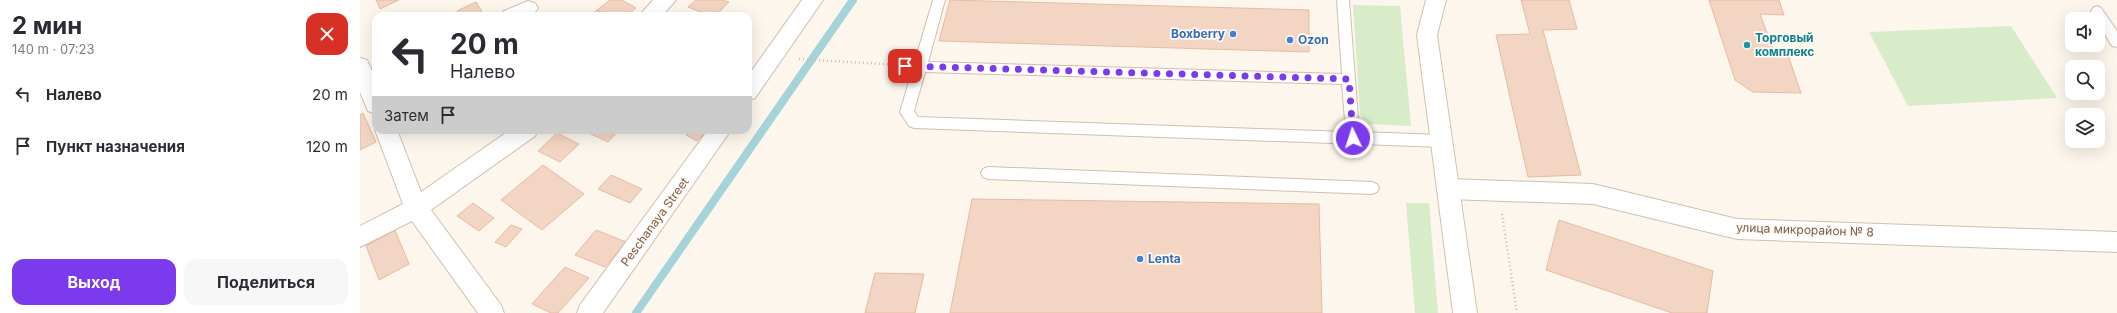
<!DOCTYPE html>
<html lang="ru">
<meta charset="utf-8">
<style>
body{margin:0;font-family:Inter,sans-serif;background:#f7f7f7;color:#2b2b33;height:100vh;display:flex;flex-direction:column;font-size:15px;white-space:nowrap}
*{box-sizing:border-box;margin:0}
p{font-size:13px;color:#7c7c81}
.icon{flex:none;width:22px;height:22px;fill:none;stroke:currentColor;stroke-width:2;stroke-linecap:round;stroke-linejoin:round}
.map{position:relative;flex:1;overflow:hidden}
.panel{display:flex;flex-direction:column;background:#fff;width:360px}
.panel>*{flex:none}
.banner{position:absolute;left:12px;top:12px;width:380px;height:122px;border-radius:12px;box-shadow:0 4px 16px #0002;background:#fff;color:#2b2b33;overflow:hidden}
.tools{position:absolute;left:1705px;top:12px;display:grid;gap:8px}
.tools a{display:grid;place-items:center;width:40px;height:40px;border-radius:8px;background:#fff;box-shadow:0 4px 16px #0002;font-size:20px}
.pin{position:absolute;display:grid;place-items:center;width:34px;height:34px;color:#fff;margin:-17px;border-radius:8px;box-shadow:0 2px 6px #0006}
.me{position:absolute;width:44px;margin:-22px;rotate:356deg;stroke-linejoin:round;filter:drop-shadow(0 0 3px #0008)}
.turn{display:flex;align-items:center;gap:14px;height:84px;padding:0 12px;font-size:18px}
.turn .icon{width:52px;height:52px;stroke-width:2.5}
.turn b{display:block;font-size:28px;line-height:34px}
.then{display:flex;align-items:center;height:38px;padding:0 12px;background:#0003;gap:8px;font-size:15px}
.round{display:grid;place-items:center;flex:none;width:42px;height:42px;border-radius:12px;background:#f7f7f7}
.overview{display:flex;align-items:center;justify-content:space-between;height:68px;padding:0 12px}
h1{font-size:24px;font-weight:700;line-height:30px}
.button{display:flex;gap:8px;margin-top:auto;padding:8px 12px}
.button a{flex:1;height:46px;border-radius:12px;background:#7c3aed;color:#fff;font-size:16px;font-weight:700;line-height:46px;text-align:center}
.button a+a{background:#f7f7f7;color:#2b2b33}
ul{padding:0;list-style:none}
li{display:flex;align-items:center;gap:12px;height:52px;padding:0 12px}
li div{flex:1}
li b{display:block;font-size:15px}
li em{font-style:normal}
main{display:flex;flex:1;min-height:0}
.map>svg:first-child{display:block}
</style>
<main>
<section class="panel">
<div class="overview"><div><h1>2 мин</h1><p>140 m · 07:23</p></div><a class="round" style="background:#d93025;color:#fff"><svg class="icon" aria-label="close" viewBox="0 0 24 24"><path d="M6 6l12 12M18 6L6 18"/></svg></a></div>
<ul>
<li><svg class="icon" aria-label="left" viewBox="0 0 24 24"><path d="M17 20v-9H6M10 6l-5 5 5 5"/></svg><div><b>Налево</b></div><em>20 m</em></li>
<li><svg class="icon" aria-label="arrive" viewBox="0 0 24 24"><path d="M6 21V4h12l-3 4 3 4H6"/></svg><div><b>Пункт назначения</b></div><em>120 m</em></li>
</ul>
<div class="button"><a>Выход</a><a>Поделиться</a></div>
</section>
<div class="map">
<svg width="1757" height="313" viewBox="0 0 1757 313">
<rect width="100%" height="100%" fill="#fdf6ec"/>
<g fill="#d8ecc9">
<polygon points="993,5 1040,6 1051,126 1010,124 1000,114"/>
<polygon points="1651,26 1697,98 1548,106 1509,32"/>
<polygon points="1046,203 1069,203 1078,313 1055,313"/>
</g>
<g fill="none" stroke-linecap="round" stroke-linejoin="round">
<polyline stroke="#a5d3da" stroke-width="8" points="276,313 493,0"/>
</g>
<g fill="#f3d5c3" stroke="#e6bba3">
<polygon points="16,0 39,0 20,9"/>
<polygon points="250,0 262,0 276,8 266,16 247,16 237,10"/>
<polygon points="336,0 362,0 369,2 355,16 350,16 328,7"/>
<polygon points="590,0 949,10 949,52 579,41"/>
<polygon points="1161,0 1209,0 1217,29 1183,30 1221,175 1168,177 1136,35 1170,34"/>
<polygon points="1349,0 1419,0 1424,15 1400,14 1415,54 1428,55 1441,93 1393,92 1375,80"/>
<polygon points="116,2 124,15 100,16 97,11"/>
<polygon points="237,10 247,16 230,16"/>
<polygon points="3,113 16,142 0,150 0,115"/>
<polygon points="226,130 259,130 248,142 225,131"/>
<polygon points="332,130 348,130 337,141 326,135"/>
<polygon points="197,133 219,144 200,162 178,151"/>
<polygon points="183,165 224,194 182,230 141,200"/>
<polygon points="251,175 282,189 270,203 238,189"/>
<polygon points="612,199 959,204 962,313 590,313"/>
<polygon points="113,203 134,218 119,231 97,216"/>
<polygon points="1199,220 1353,271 1347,313 1312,313 1186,270"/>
<polygon points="151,225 162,229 146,247 135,242"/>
<polygon points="35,230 49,264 19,280 6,246"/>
<polygon points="236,230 266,242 245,267 215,255"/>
<polygon points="205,267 229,278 198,313 191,313 172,304"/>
<polygon points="515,273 564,274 555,313 505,313"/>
</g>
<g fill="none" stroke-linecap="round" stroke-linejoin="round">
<g stroke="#d1beb0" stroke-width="2">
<g id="lane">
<path d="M573 0H585L568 62 982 74 977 0H989L999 132 1082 135 1087 137 1089 141 1087 145 1082 147 554 128 549 126 540 112ZM565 72 982 84 986 132 558 117 554 111Z"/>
<polygon points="1737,6 1741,8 1757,31 1757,47 1752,46 1738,23 1738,19 1735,19 1731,11 1733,8"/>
<polygon points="628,167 1012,182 1017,184 1019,188 1017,192 1012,194 628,179 623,177 621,173 623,169"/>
</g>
</g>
<g stroke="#d1beb0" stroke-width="2">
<g id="street">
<polygon points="293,0 316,0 302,16 279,16"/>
<polygon points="442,0 463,0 395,98 388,100 388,76"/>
<path d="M168 1 175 3 178 8C171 20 153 16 141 16L144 11Z"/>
<polygon points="0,58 7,60 16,80 16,114 8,111 0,92"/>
<polygon points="16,128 16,130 37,130 61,192 150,130 178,130 175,136 71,210 141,305 144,313 118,313 52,221 0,247 0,226 43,204 15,130"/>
<polygon points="348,130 371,130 243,313 217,313 220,305"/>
<polygon points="1089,179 1233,184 1377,219 1757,232 1757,252 1377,239 1233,204 1089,199 1081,196 1078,189 1081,182"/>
</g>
</g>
<g stroke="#d6c0b0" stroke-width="2">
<polygon id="secondary" points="1066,0 1086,0 1077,35 1117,313 1093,313 1057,35"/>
</g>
<g stroke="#d9b8a5" stroke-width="2.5" stroke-dasharray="1 3" stroke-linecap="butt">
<polyline points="439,59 539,65"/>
<polyline points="1142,214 1157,313"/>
</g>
<use href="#lane" fill="#fff" fill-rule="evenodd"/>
<use href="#street" fill="#fff" fill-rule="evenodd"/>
<use href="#secondary" fill="#fff" fill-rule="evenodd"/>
</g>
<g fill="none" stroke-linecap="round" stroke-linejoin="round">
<polyline stroke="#7c3aed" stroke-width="7" stroke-dasharray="0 12.6" points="545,66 989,79 993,138"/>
</g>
<g fill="#3f7fe0" stroke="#fffaf3" stroke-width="1.5">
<circle cx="873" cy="34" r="4"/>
<circle cx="930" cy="40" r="4"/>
<circle cx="780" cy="259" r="4"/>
</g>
<circle fill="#0f9aa8" stroke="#fffaf3" stroke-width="1.5" cx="1387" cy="45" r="4"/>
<g text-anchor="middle" stroke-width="3.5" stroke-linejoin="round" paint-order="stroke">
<g font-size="12" font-weight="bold" fill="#366cbe" stroke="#fffaf3" text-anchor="start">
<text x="865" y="38" text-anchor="end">Boxberry</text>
<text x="938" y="44">Ozon</text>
<text x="788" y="263">Lenta</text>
</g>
<g font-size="12" font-weight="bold" fill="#0d838f" stroke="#fffaf3" text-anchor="start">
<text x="1395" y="42">Торговый<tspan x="1395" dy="14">комплекс</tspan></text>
</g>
<g font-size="12" fill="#7a5c4d" stroke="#fffaf3">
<text transform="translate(295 222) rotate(-54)" y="4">Peschanaya Street</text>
<text transform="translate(1445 230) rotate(2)" y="4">улица микрорайон № 8</text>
</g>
</g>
</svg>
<div class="tools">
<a><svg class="icon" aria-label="sound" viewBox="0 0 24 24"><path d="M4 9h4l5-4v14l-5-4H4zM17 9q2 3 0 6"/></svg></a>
<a><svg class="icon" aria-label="search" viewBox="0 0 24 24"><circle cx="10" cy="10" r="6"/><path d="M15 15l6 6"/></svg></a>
<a><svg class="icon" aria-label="layers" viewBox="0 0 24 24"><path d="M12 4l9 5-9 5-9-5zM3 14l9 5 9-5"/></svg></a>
</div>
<div class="pin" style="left:545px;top:66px;background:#d93025"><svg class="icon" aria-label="arrive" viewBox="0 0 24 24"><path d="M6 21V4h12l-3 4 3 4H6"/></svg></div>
<svg class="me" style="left:993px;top:138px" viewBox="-20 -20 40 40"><circle r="17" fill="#7c3aed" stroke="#fff" stroke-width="3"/><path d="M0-11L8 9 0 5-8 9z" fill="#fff"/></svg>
<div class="banner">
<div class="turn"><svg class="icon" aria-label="left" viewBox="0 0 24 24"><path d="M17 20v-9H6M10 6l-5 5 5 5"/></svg><div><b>20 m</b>Налево</div></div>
<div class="then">Затем<svg class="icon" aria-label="arrive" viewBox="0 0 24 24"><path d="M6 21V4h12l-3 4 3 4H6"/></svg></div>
</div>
</div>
</main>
